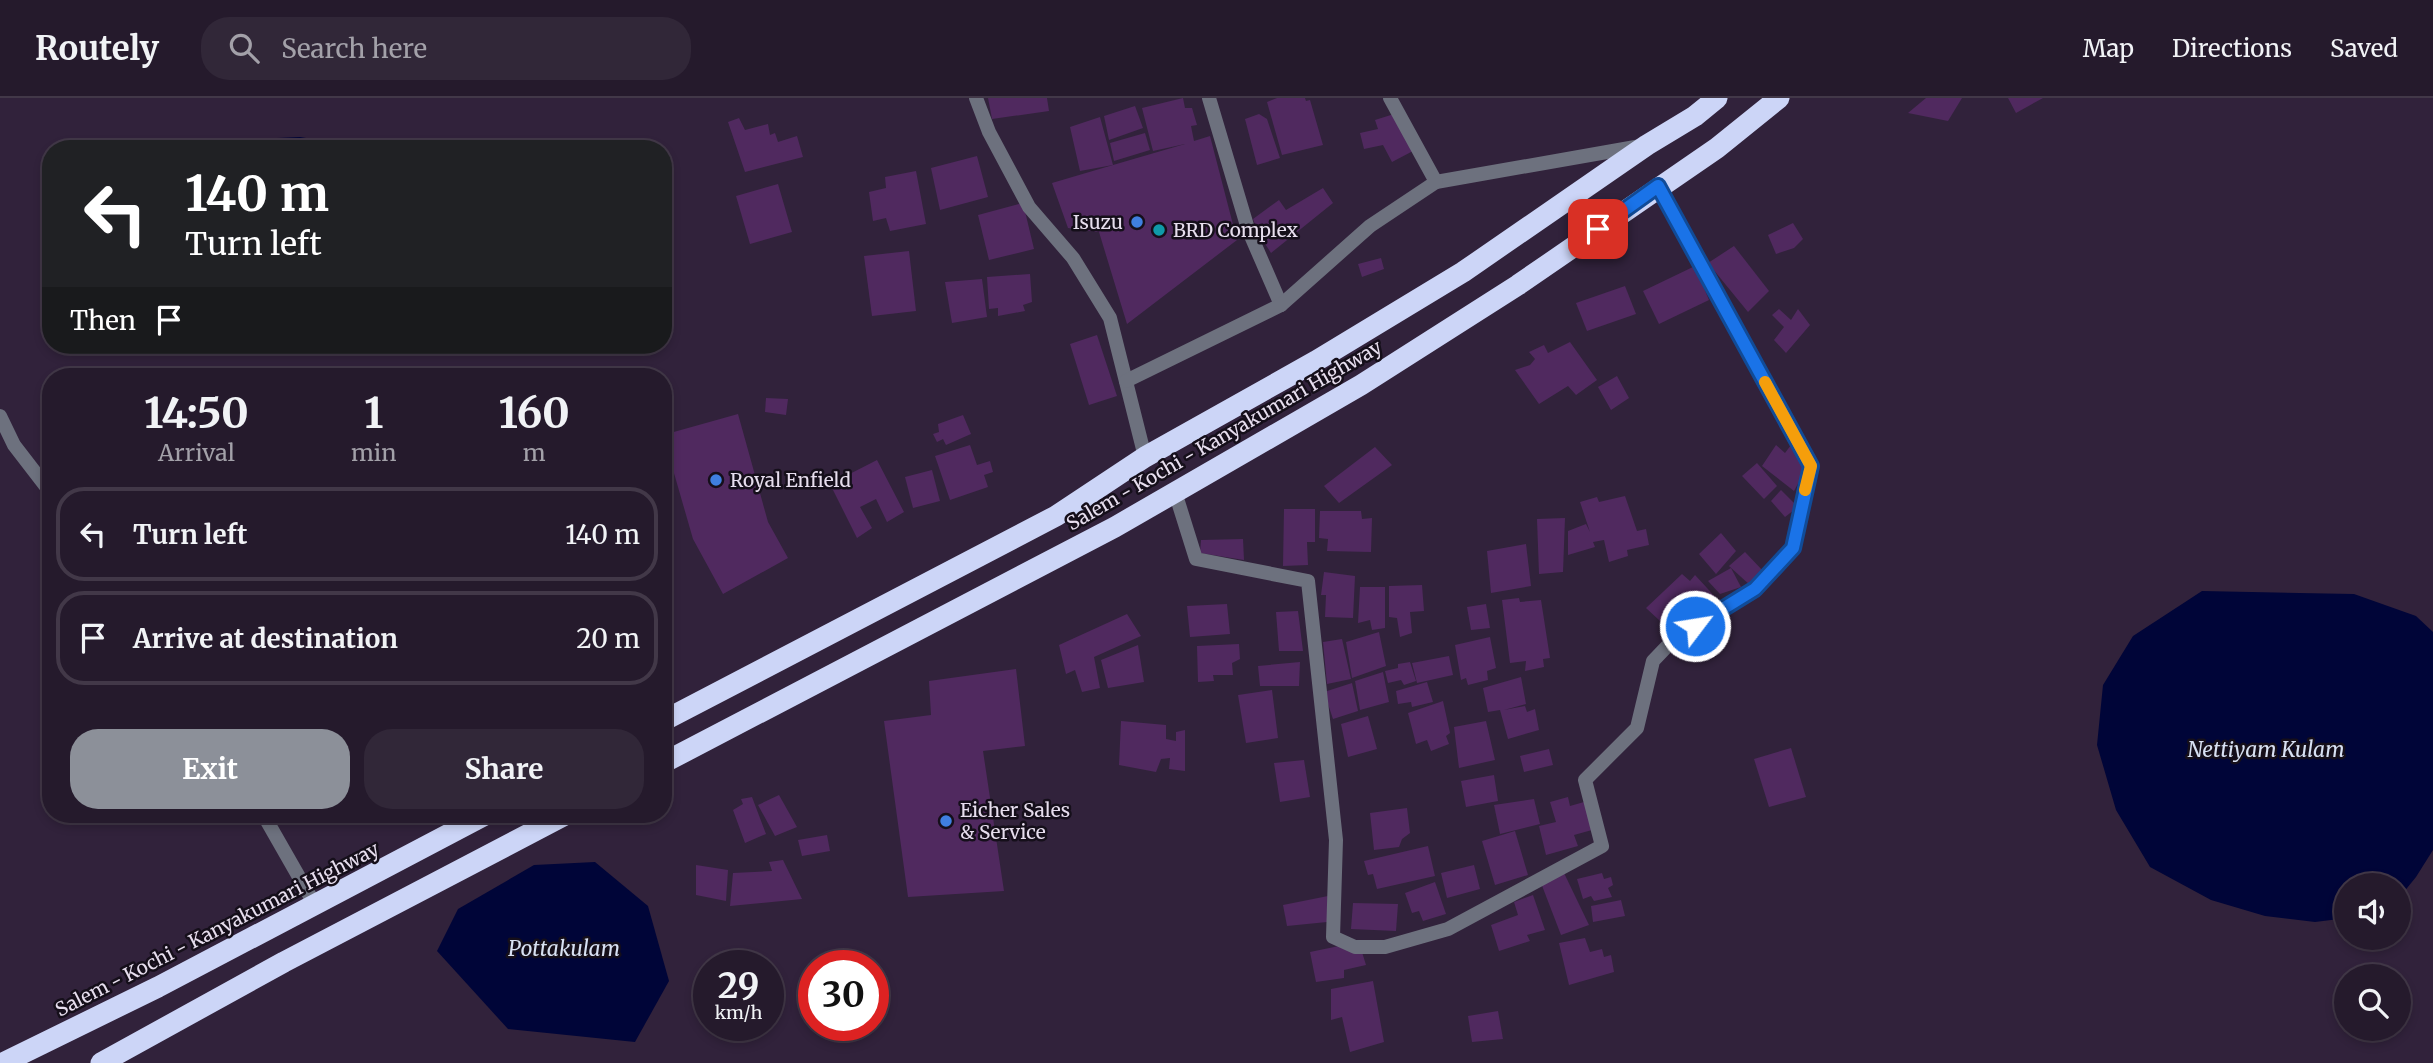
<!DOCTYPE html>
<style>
body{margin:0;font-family:Merriweather,serif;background:#312738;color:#f1f3f6;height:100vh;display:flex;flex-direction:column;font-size:26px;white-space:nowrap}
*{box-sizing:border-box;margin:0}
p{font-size:23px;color:#a3a1a9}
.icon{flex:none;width:38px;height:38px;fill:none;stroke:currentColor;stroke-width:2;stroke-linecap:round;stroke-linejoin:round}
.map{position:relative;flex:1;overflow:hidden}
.panel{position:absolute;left:42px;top:270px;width:630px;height:455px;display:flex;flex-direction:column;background:#251a2c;border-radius:28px;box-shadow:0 4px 10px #0003,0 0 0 2px #423848}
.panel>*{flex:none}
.hud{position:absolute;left:42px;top:42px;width:630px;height:214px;border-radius:28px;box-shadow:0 4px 10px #0003,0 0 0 2px #423848;background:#202124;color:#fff;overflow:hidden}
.buttons{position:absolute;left:2334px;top:775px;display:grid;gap:14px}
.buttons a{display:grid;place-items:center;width:77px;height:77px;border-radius:50%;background:#251a2c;box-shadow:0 4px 10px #0003,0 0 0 2px #423848;font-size:35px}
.speed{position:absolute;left:693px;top:852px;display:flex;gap:14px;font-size:35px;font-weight:700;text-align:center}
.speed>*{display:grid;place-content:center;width:91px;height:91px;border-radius:50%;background:#251a2c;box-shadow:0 4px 10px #0003,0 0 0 2px #423848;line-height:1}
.speed small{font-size:18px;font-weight:400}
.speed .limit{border:10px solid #d22;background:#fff;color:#111}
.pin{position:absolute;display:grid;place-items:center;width:60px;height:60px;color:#fff;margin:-30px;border-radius:14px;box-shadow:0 4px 10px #0006}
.me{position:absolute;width:77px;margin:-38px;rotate:59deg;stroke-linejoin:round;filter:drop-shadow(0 0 5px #0008)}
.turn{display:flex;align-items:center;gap:24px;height:147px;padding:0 28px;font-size:32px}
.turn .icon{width:91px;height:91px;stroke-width:2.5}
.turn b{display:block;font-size:49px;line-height:60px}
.then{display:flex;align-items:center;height:66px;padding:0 28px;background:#0003;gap:14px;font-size:26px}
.eta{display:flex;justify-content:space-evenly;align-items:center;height:119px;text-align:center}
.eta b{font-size:42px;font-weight:700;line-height:49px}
.primary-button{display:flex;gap:14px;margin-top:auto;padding:14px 28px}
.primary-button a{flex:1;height:80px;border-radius:28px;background:#8c9099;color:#fff;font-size:28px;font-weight:700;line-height:80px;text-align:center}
.primary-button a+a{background:#312738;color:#f1f3f6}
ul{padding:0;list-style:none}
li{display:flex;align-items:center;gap:21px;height:94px;margin:0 14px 10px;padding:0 14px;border:4px solid #423848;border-radius:28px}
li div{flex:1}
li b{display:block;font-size:26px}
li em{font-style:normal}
header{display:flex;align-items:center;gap:42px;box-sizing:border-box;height:98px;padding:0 35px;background:#251a2c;border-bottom:2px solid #423848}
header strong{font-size:33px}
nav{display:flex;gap:38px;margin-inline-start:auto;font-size:24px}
.search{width:490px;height:63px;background:#312738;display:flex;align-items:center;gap:18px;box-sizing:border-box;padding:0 24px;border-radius:28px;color:#a3a1a9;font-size:26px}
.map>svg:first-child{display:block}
</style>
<header>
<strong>Routely</strong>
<div class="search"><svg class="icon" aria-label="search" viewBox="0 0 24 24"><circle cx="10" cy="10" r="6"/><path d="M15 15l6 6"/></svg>Search here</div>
<nav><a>Map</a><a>Directions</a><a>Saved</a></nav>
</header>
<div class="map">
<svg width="2433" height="965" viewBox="0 0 2433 965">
<rect width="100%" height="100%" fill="#31223b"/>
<g fill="#000538">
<polygon points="300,39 373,51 214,51 255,41"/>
<polygon points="2202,493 2354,496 2416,518 2433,534 2433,752 2416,779 2399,800 2399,788 2347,788 2347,820 2315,824 2265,818 2211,802 2150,769 2116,712 2097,647 2103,587 2133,538"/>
<polygon points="595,764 648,808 669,883 635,944 508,931 437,853 458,811 534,767"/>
</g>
<g fill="#50295f">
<polygon points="988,0 1047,0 1049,13 992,21"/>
<polygon points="1183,0 1185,10 1192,10 1197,27 1191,28 1194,43 1210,38 1237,142 1127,226 1099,134 1068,130 1052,85 1113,67 1080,73 1070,29 1100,19 1113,67 1185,46 1153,53 1142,10"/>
<polygon points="1277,0 1305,0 1306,3 1310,2 1323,47 1282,57 1267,4"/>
<polygon points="1926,0 1962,0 1948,23 1908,15"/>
<polygon points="2008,0 2043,0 2016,15"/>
<polygon points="1135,8 1143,30 1109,42 1104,18"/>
<polygon points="1259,16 1267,21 1280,60 1257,67 1245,21"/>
<polygon points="1394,16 1413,53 1392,64 1383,47 1364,51 1360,35 1378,31 1375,22"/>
<polygon points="739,20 745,32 768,26 770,37 775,35 778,44 797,38 803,59 745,74 728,24"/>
<polygon points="1145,35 1150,52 1114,63 1110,45"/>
<polygon points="977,58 988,99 940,112 931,70"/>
<polygon points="916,73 926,126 890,133 886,120 873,123 869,94 886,90 885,79"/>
<polygon points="778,86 792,134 750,146 736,98"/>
<polygon points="1323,90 1333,105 1271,155 1258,135 1253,121 1279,102 1286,112"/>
<polygon points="1023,105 1034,151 989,162 978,117"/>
<polygon points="1793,125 1803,141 1794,150 1776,156 1768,137"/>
<polygon points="1734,148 1769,193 1748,214 1708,165"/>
<polygon points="909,153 916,213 872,218 864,158"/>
<rect x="663" y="157" width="10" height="14"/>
<polygon points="1381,160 1384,171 1362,179 1358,166"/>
<polygon points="1695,168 1709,202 1659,226 1643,193"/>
<polygon points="1030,176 1032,204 1023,207 1025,213 998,218 998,210 989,211 987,179"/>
<polygon points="982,181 987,219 952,225 945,184"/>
<polygon points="1625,188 1636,216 1587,233 1576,205"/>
<polygon points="1779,211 1791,222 1798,211 1810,227 1786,255 1774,242 1784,229 1772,217"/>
<polygon points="1097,237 1117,298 1089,307 1070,246"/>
<polygon points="1570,244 1597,282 1576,297 1568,288 1539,306 1515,272 1530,267 1535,261 1529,254 1544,247 1548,255"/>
<polygon points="1617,278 1629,300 1611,312 1598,289"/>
<polygon points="766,300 788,301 786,317 765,314"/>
<polygon points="738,316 768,424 788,460 723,496 693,441 663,337"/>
<polygon points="963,317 971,336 946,347 943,341 937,344 933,336 939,334 938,326"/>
<polygon points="970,347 977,367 990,363 993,374 984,377 988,389 950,402 935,358"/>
<polygon points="1776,347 1785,355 1791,347 1806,371 1794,393 1762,368"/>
<polygon points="1375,349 1392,367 1339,405 1324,388"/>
<polygon points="877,362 904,414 887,424 876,401 860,409 872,430 857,440 830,386"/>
<polygon points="1757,365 1777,388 1764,401 1742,378"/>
<polygon points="932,372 940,403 913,410 905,379"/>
<polygon points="1781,392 1798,409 1785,419 1771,403"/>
<polygon points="1625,398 1637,433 1646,431 1649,447 1627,452 1628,458 1609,464 1604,442 1593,444 1595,449 1568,457 1568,433 1586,426 1590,434 1580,404 1597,399 1599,404"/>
<polygon points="1284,411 1315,411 1315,444 1307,444 1308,467 1283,468"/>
<polygon points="1320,413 1361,413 1362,421 1372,420 1371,454 1327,453 1328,441 1319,440"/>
<polygon points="1565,420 1563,474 1539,476 1537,421"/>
<polygon points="1721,435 1736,453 1716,476 1699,456"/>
<polygon points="1243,441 1244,462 1200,455 1201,442"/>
<polygon points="1526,446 1531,488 1491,495 1487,453"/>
<polygon points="1745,454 1764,474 1751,488 1729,468"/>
<polygon points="1731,470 1741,489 1720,496 1708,483"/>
<polygon points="1324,474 1355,478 1353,520 1325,519 1326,497 1321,497"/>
<polygon points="1682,476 1690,483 1695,477 1719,503 1672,534 1646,510"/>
<polygon points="1422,487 1424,513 1410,514 1412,535 1400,539 1397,520 1389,519 1389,488"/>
<polygon points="1360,489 1385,489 1385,530 1372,532 1370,522 1358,525"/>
<polygon points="1519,500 1520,504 1541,502 1550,560 1543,561 1544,569 1525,573 1526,563 1510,565 1502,502"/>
<polygon points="1227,506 1230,536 1190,539 1187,508"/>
<polygon points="1486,506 1490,530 1471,532 1467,509"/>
<polygon points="1298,513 1303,553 1279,553 1276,514"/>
<polygon points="1127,516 1141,538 1094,559 1100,590 1082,594 1075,572 1066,576 1059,547"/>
<polygon points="1379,534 1386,568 1352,580 1346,544"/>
<polygon points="1490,539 1496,570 1487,573 1488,582 1468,587 1466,580 1461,582 1455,547"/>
<polygon points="1342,541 1351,581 1327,586 1323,544"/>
<polygon points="1239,546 1240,561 1232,565 1233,577 1213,577 1214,583 1198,584 1197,548"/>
<polygon points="1138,547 1144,584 1108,590 1101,562"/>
<polygon points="1449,558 1453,577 1417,585 1412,565"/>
<polygon points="1300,564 1299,588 1260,588 1258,568"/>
<polygon points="1410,564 1416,583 1404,587 1401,582 1388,585 1385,573 1398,570 1398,566"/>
<polygon points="1016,571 1025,648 983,653 1004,793 908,799 884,623 931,617 929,583"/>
<polygon points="1383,574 1389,604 1360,612 1355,583"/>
<polygon points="1521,579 1526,606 1504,612 1525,608 1527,614 1535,611 1539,632 1508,641 1500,612 1488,614 1483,590"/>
<polygon points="1427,584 1433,604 1412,609 1411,604 1398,606 1396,593"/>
<polygon points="1352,585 1358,613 1333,621 1324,594"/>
<polygon points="1272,592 1278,640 1246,645 1238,597"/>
<polygon points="1443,603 1450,635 1446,638 1449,646 1431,653 1427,642 1416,646 1408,615"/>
<polygon points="1368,618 1377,651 1348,659 1341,626"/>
<polygon points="1121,623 1166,627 1166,641 1176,643 1176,634 1185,632 1185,673 1169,671 1170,660 1161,661 1156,674 1119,667"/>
<polygon points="1486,623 1495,662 1459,670 1454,629"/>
<polygon points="1791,650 1806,699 1769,709 1754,661"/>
<polygon points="1549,651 1553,667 1524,674 1520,658"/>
<polygon points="1304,662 1310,699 1280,704 1274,665"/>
<polygon points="1494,677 1498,703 1466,709 1461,683"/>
<polygon points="779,697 797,729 775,738 758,707"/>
<polygon points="752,699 766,736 745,745 733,712 743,706 741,701"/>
<polygon points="1568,699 1570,708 1584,704 1592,732 1574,737 1578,748 1546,757 1539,728 1556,724 1550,704"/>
<polygon points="1534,701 1540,726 1500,736 1494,707"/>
<polygon points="1407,710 1410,735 1402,741 1399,749 1374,752 1370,715"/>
<polygon points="1515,733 1528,777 1495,787 1482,743"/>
<polygon points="827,737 830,753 802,758 798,742"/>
<polygon points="1428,748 1435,778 1377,791 1373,776 1368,777 1364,763"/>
<polygon points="783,762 802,801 730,808 733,775 772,773 769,764"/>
<polygon points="696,767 728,772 726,803 696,797"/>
<polygon points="1474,767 1480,791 1447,800 1441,775"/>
<polygon points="1564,775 1589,827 1561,837 1541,785"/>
<polygon points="1602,775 1604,781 1611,779 1613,787 1608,790 1612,799 1594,803 1591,798 1583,801 1577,781"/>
<polygon points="1435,784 1446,816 1423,823 1419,813 1412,815 1405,795"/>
<polygon points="1533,797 1545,832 1527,837 1530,843 1499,853 1491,827 1518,817 1514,804"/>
<polygon points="1328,798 1327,824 1287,828 1283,807"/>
<polygon points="1621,802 1625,818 1593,824 1591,808"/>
<polygon points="1353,805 1398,806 1396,833 1351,831"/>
<polygon points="1585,840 1590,854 1602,851 1604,859 1611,857 1614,874 1569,887 1559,845"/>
<polygon points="1339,848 1362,854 1366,867 1344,872 1344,880 1316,884 1310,854"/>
<polygon points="1373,883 1384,944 1350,954 1342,919 1331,922 1331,891"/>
<polygon points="1498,913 1503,941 1472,944 1468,918"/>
</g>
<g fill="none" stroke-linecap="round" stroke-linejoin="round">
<g stroke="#6d717e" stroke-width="14">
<polyline points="976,0 989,34 1029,109 1073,160 1110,220 1145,359"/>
<polyline points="1209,0 1248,131 1281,207"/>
<polyline points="1436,84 1641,48"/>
<polyline points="1126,283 1281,207 1370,128 1436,84 1390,0"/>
<polyline points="0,318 14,347 51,395"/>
<polyline points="1175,394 1196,461 1308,483 1336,742 1333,839 1355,849 1385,849 1448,831 1602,748 1585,682 1637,630 1653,563 1675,540 1755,491 1793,450 1811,368 1658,88"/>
<polyline points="263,716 315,807"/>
</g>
<g stroke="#ccd5f7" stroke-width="21">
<polyline points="663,623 1056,418 1145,359 1316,263 1463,174 1647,47 1695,18 1717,0"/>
<polyline points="663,665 1115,429 1361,287 1518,187 1717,50 1779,0"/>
<polyline points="3,965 158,889 487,716"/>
<polyline points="101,965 284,864 567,716"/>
</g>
</g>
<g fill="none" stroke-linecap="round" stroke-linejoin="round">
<g stroke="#114b97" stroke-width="18">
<polyline id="route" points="1598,131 1658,88 1811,368 1793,450 1755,491 1695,528"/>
</g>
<use href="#route" stroke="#1a73e8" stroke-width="12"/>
<polyline stroke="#f59e0b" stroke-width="12" points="1765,284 1811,368 1805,392"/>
</g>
<g fill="#3f7fe0" stroke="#150f1a" stroke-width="2.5">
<circle cx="1137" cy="124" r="7"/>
<circle cx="716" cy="382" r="7"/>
<circle cx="946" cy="723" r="7"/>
</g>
<circle fill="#0f9aa8" stroke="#150f1a" stroke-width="2.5" cx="1159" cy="132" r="7"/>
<g text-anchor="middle" stroke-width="5" stroke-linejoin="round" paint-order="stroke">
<g font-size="19" fill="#e7deee" stroke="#150f1a" text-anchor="start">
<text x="1123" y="131" text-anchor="end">Isuzu</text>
<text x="1173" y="139">BRD Complex</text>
<text x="730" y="389">Royal Enfield</text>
<text x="960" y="719">Eicher Sales<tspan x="960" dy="22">&amp; Service</tspan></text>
</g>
<g font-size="19" fill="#e7deee" stroke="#150f1a">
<text transform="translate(1224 337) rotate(-30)" y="7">Salem - Kochi - Kanyakumari Highway</text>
<text transform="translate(217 831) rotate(-27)" y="7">Salem - Kochi - Kanyakumari Highway</text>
</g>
<g font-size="21" font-style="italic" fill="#d8e1f3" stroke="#150f1a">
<text x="2266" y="659">Nettiyam Kulam</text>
<text x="564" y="858">Pottakulam</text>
</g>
</g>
</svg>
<div class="buttons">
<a><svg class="icon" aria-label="sound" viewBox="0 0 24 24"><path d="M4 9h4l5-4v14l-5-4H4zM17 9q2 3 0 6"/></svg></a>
<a><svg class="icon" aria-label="search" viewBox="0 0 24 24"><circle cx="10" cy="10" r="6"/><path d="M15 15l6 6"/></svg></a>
</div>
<div class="speed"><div>29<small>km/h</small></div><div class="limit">30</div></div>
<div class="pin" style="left:1598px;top:131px;background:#d93025"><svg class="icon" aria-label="arrive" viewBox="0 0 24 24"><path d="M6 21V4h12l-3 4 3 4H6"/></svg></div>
<svg class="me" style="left:1695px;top:528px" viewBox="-20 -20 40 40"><circle r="17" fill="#1a73e8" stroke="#fff" stroke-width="3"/><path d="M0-11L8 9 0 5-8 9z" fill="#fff"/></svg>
<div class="hud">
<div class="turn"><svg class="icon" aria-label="left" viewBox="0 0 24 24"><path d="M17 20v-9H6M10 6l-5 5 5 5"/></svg><div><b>140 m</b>Turn left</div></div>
<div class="then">Then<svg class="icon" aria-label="arrive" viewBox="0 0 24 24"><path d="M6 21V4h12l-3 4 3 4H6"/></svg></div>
</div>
<section class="panel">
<div class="eta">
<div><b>14:50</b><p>Arrival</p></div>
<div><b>1</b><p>min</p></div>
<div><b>160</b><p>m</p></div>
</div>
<ul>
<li><svg class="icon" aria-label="left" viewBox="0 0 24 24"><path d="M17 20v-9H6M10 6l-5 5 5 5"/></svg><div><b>Turn left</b></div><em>140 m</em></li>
<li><svg class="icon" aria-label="arrive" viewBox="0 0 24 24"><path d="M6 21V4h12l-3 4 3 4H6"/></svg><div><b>Arrive at destination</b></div><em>20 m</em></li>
</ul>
<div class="primary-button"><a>Exit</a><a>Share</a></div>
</section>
</div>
